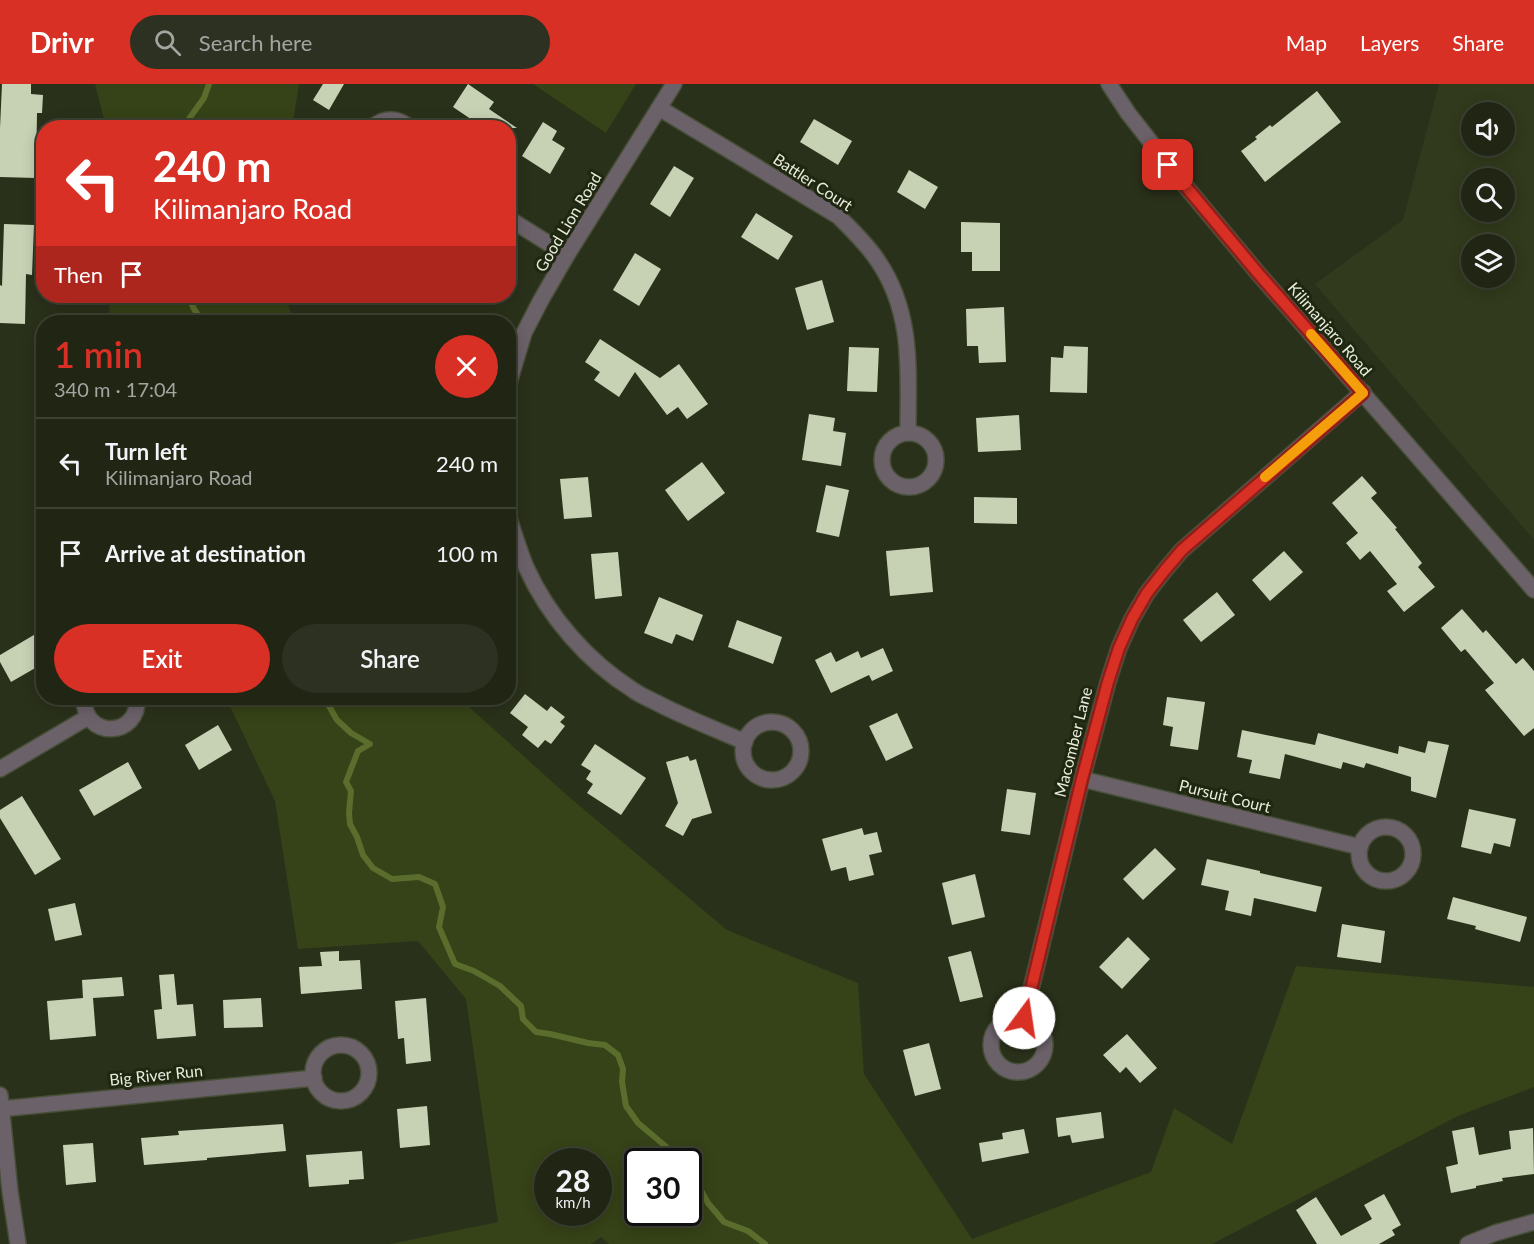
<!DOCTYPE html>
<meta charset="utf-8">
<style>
body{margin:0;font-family:Lato,sans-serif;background:#2d3122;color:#f1f3f6;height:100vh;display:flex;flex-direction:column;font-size:22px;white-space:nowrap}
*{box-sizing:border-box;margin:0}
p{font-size:20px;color:#a2a5a0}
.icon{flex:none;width:33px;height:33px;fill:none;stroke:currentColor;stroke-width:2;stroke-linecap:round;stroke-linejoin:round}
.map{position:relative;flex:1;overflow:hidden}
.sheet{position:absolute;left:36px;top:231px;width:480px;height:390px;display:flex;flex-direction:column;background:#202514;border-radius:24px;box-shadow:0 3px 15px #0003,0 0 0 2px #3d4234}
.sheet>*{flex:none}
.guide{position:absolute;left:36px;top:36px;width:480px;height:183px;border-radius:24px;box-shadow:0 3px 15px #0003,0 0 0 2px #3d4234;background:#d93025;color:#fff;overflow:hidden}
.fabs{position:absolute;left:1461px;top:18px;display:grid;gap:12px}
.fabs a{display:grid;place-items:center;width:54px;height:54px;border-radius:50%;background:#202514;box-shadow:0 3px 15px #0003,0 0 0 2px #3d4234;font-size:30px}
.speed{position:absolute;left:534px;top:1064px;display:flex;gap:12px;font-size:30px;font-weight:700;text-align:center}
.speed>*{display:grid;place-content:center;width:78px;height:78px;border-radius:50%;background:#202514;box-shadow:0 3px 15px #0003,0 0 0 2px #3d4234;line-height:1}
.speed small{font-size:15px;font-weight:400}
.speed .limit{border:3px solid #111;border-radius:9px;background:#fff;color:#111}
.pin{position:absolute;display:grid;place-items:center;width:51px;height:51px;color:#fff;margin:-26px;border-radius:12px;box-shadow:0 3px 9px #0006}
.me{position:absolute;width:66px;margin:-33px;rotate:14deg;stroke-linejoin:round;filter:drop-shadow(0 0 4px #0008)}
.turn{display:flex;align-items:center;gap:21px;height:126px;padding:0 18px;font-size:27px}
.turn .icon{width:78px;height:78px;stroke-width:2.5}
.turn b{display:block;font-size:42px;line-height:51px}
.then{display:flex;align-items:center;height:57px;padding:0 18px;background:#0003;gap:12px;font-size:22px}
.round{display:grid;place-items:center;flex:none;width:63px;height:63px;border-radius:32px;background:#2d3122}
.head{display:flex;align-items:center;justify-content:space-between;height:102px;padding:0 18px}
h1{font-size:36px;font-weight:600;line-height:45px;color:#d93025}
.cta{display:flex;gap:12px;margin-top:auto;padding:12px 18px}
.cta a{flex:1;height:69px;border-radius:36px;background:#d93025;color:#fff;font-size:24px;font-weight:600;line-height:69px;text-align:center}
.cta a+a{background:#2d3122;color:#f1f3f6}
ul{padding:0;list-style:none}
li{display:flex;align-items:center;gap:18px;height:90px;padding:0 18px;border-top:2px solid #3d4234}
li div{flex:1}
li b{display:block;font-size:22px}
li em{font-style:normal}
header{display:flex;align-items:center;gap:36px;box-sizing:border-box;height:84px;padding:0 30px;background:#d93025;color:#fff}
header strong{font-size:28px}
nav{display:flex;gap:33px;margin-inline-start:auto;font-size:21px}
.search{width:420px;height:54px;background:#2d3122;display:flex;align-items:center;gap:15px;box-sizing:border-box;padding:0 21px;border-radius:33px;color:#a2a5a0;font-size:22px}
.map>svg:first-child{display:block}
</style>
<header>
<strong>Drivr</strong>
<div class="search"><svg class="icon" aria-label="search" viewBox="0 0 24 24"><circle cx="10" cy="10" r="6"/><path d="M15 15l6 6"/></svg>Search here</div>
<nav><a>Map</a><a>Layers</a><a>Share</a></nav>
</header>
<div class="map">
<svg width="1534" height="1160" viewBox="0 0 1534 1160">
<rect width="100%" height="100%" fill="#2a311a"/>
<path fill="#313a1c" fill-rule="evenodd" d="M1439 0H1534V456L1315 200 1403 136ZM1472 28H1504V62H1472ZM1472 94H1504V128H1472ZM1472 160H1504V194H1472Z"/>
<g fill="#364217" fill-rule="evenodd">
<polygon points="95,0 299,0 292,44 106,43"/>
<polygon points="533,0 636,0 606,49"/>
<polygon points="111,212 285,212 294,238 108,238"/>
<path d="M226 614H459L568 712 727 846 858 899 864 990 972 1155 1151 1088 1174 1024 1232 1060 1296 882 1534 903V1003L1458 1032 1212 1160H609L601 1153 591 1160H390L498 1138 466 915 418 857 298 865 275 717ZM548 1077H598V1128H548ZM638 1077H688V1128H638Z"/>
</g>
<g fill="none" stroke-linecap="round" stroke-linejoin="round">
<g stroke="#5b6d2d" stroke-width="6">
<polyline points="186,44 186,39 204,14 209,0"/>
<polyline points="188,212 194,225 203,238"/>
<polyline points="333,614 329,622 337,636 351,649 370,660 358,667 346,698 351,707 349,729 350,740 357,753 363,771 373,784 392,795 419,793 435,800 443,823 439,843 455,880 474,887 500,902 521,922 523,935 536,948 550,950 588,959 605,961 618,971 623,985 622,998 626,1022 638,1039 683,1077"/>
<polyline points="688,1083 708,1119 724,1138 748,1147 765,1160"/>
</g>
</g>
<g fill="#c7d1b4">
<polygon points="2,0 31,0 31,10 43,11 42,29 37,29 36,94 0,93 0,44"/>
<polygon points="323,0 344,0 329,26 313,16"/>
<polygon points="468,0 494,18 489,25 517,44 484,44 453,23"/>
<polygon points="1317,7 1341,38 1265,98 1241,67 1257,55 1255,53 1270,41 1272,43"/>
<polygon points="814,35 852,57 838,81 800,58"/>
<polygon points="543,38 557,47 552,56 565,64 550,90 522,72"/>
<polygon points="674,82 694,94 670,133 650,120"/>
<polygon points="909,86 938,103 925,125 897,108"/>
<polygon points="756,129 793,152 778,176 741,153"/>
<polygon points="961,138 1000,139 1000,187 972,187 972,168 961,168"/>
<polygon points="4,140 34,141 32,191 26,190 25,240 0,239 0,201 2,202"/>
<polygon points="635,169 661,185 639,222 613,206"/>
<polygon points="822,196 834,238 807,246 795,204"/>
<polygon points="1004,223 1006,278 979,279 978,262 967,262 966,225"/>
<polygon points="600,255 660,294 679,280 708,320 687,335 678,323 667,331 635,288 619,313 594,296 600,288 585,278"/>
<polygon points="1064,262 1088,263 1087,309 1050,308 1051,273 1063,274"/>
<polygon points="849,263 879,264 877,308 847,307"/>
<polygon points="809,330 835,334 833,347 846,349 841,382 802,376"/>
<polygon points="1019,331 1021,366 978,368 976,334"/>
<polygon points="702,378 725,409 688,437 665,406"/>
<polygon points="1362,392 1377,409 1371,414 1397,444 1395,445 1422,479 1418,483 1435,503 1404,528 1387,507 1397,500 1370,467 1360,476 1346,459 1358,449 1332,419"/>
<polygon points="588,393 592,433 564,435 560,395"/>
<polygon points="826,401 849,406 839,453 816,448"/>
<polygon points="974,413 1017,414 1017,440 974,439"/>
<polygon points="929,463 933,508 890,512 886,467"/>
<polygon points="1284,467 1303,488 1270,517 1252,496"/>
<polygon points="618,468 622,512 595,515 591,470"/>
<polygon points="1217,508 1235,531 1201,558 1183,536"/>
<polygon points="659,513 703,531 693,557 676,550 672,560 644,549"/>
<polygon points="1462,525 1483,549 1486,546 1516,580 1523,574 1534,587 1534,644 1524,652 1485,606 1494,599 1465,565 1461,568 1441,544"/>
<polygon points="737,536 782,553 773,580 728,563"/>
<polygon points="44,545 44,579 11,598 0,578 0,571"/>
<polygon points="883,564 893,587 872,597 869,591 831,609 815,576 831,568 836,578 858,567 861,574"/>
<polygon points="525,610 547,627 551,622 565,633 560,638 565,642 551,660 545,656 538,664 522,651 528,643 510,629"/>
<polygon points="1167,613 1205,618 1198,666 1170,662 1173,643 1163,641"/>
<polygon points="897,629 913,664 886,677 869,642"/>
<polygon points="218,641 232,666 199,686 185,661"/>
<polygon points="1242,646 1315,661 1318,649 1398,670 1399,662 1425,669 1428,657 1449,661 1436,714 1411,707 1411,693 1366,679 1364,684 1343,678 1341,685 1285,670 1280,695 1249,689 1252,676 1237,673"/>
<polygon points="595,660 646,694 621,731 587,709 593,700 586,695 591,687 581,681"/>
<polygon points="688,672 690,677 696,675 712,729 692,735 683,752 665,742 678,719 666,678"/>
<polygon points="128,678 142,704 94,732 79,706"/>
<polygon points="1007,705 1036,709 1030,751 1001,747"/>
<polygon points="22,712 61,775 35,791 0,734 0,726"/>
<polygon points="1469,725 1516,735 1510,763 1494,759 1491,770 1461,763"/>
<polygon points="862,744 864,751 877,748 882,768 869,771 874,791 849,797 846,783 831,787 822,755"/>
<polygon points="1155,764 1176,785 1143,816 1123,795"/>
<polygon points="1207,775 1260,787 1260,789 1322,803 1316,828 1254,814 1251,832 1225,826 1229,807 1201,801"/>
<polygon points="975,790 985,833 952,841 942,799"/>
<polygon points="1453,813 1527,833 1520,858 1475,845 1476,842 1447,835"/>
<polygon points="75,819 82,851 55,857 48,825"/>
<polygon points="1342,840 1385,847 1381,879 1337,873"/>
<polygon points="1128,853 1150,875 1122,905 1099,883"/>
<polygon points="339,867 339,877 360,876 362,905 301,910 299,883 322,882 320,868"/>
<polygon points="971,867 983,913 960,918 948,873"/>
<polygon points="174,890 177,921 193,920 196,952 157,955 154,926 162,925 159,891"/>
<polygon points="122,893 124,912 93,914 96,952 50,956 47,917 83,914 82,896"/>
<polygon points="261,914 263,943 224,944 223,916"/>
<polygon points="426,914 431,977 406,980 404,954 398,955 395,917"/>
<polygon points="1127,950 1157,984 1140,999 1126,983 1120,989 1103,971"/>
<polygon points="929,959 941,1005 915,1012 903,966"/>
<polygon points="427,1022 430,1061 400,1064 397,1025"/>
<polygon points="1101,1028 1104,1054 1072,1059 1070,1051 1058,1053 1056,1034"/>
<polygon points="283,1040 286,1067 207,1074 207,1076 144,1081 141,1054 179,1051 178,1047"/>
<polygon points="1474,1043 1479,1071 1511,1065 1509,1047 1533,1044 1534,1090 1502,1094 1503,1097 1476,1102 1476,1104 1451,1109 1446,1083 1458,1080 1452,1047"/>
<polygon points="1024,1045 1029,1069 982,1078 979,1059 1003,1055 1002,1049"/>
<polygon points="93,1059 96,1098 66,1101 63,1061"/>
<polygon points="362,1067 364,1095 349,1096 349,1100 309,1103 306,1071"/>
<polygon points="1384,1110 1401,1141 1392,1146 1395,1151 1379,1160 1317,1160 1296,1126 1316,1113 1341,1152 1372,1135 1364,1121"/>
</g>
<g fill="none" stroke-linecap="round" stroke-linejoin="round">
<g stroke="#484f39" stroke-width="18">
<g id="minor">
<polyline points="1109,0 1128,29 1182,98 1257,188 1534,506"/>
<path d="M659 24 838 132C852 146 867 160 878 177 914 230 908 288 908 349"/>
<path d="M372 44C383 33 398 33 410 44"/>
<polyline points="508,134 567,171"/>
<polyline points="508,302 524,249 541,216 567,171 674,0"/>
<circle cx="909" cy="376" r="27"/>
<path d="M508 431C514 449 519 466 526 483 548 532 587 577 633 606 641 612 652 616 661 621 689 635 717 646 745 658"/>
<path d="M84 614C83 656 140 654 137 614"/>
<circle cx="772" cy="667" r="29"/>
<polyline points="0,685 88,633"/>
<polyline points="1082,695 1360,763"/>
<circle cx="1386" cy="770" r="27"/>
<circle cx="1018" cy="961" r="27"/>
<polyline points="1024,934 1082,695 1108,598 1119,564 1132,535 1147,509 1165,486 1182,466 1363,308"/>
<circle cx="341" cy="989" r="28"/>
<polyline points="0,1011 10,1107 18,1160"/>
<polyline points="0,1025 314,994"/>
<polyline points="1468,1160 1495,1149 1534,1138"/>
</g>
</g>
<use href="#minor" stroke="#6b6169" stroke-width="15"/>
</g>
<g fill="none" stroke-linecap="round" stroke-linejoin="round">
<g stroke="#8d1f18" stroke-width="15">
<polyline id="route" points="1024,934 1082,695 1108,598 1119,564 1132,535 1147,509 1165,486 1182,466 1363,309 1257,188 1168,81"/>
</g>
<use href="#route" stroke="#d93025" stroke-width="10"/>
<polyline stroke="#f59e0b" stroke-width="10" points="1265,393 1363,309 1311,250"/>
</g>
<g text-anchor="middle" stroke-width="6" stroke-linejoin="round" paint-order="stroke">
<g font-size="16" fill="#e7ecdd" stroke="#202710">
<text transform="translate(813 98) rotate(33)" y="6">Battler Court</text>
<text transform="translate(568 138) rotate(-59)" y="6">Good Lion Road</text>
<text transform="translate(1330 245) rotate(49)" y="6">Kilimanjaro Road</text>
<text transform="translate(1073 658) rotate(-76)" y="6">Macomber Lane</text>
<text transform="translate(1225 712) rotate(14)" y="6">Pursuit Court</text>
<text transform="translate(156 991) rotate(-6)" y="6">Big River Run</text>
</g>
</g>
</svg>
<div class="fabs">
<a><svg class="icon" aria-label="sound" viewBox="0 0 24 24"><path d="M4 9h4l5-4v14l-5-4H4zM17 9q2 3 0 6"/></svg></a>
<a><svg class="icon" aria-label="search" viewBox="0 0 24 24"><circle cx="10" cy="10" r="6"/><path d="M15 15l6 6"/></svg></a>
<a><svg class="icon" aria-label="layers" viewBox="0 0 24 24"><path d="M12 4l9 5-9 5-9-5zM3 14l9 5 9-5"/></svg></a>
</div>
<div class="speed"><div>28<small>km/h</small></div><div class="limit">30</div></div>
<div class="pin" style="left:1168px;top:81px;background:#d93025"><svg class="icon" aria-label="arrive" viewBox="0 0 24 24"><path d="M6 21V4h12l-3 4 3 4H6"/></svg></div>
<svg class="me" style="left:1024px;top:934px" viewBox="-20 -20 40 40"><circle r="19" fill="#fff"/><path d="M0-13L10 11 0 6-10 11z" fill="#d93025"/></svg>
<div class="guide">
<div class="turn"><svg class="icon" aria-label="left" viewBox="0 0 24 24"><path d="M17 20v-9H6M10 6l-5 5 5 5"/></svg><div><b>240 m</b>Kilimanjaro Road</div></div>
<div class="then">Then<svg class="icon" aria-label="arrive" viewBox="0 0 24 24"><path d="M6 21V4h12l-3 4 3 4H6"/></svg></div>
</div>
<section class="sheet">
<div class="head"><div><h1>1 min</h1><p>340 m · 17:04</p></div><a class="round" style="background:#d93025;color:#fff"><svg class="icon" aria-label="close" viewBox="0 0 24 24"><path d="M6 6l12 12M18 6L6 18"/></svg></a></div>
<ul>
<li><svg class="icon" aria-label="left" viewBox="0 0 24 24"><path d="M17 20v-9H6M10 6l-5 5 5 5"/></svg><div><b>Turn left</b><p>Kilimanjaro Road</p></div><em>240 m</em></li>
<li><svg class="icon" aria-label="arrive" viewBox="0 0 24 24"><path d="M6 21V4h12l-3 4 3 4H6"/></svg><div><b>Arrive at destination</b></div><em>100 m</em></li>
</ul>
<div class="cta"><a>Exit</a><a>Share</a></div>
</section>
</div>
